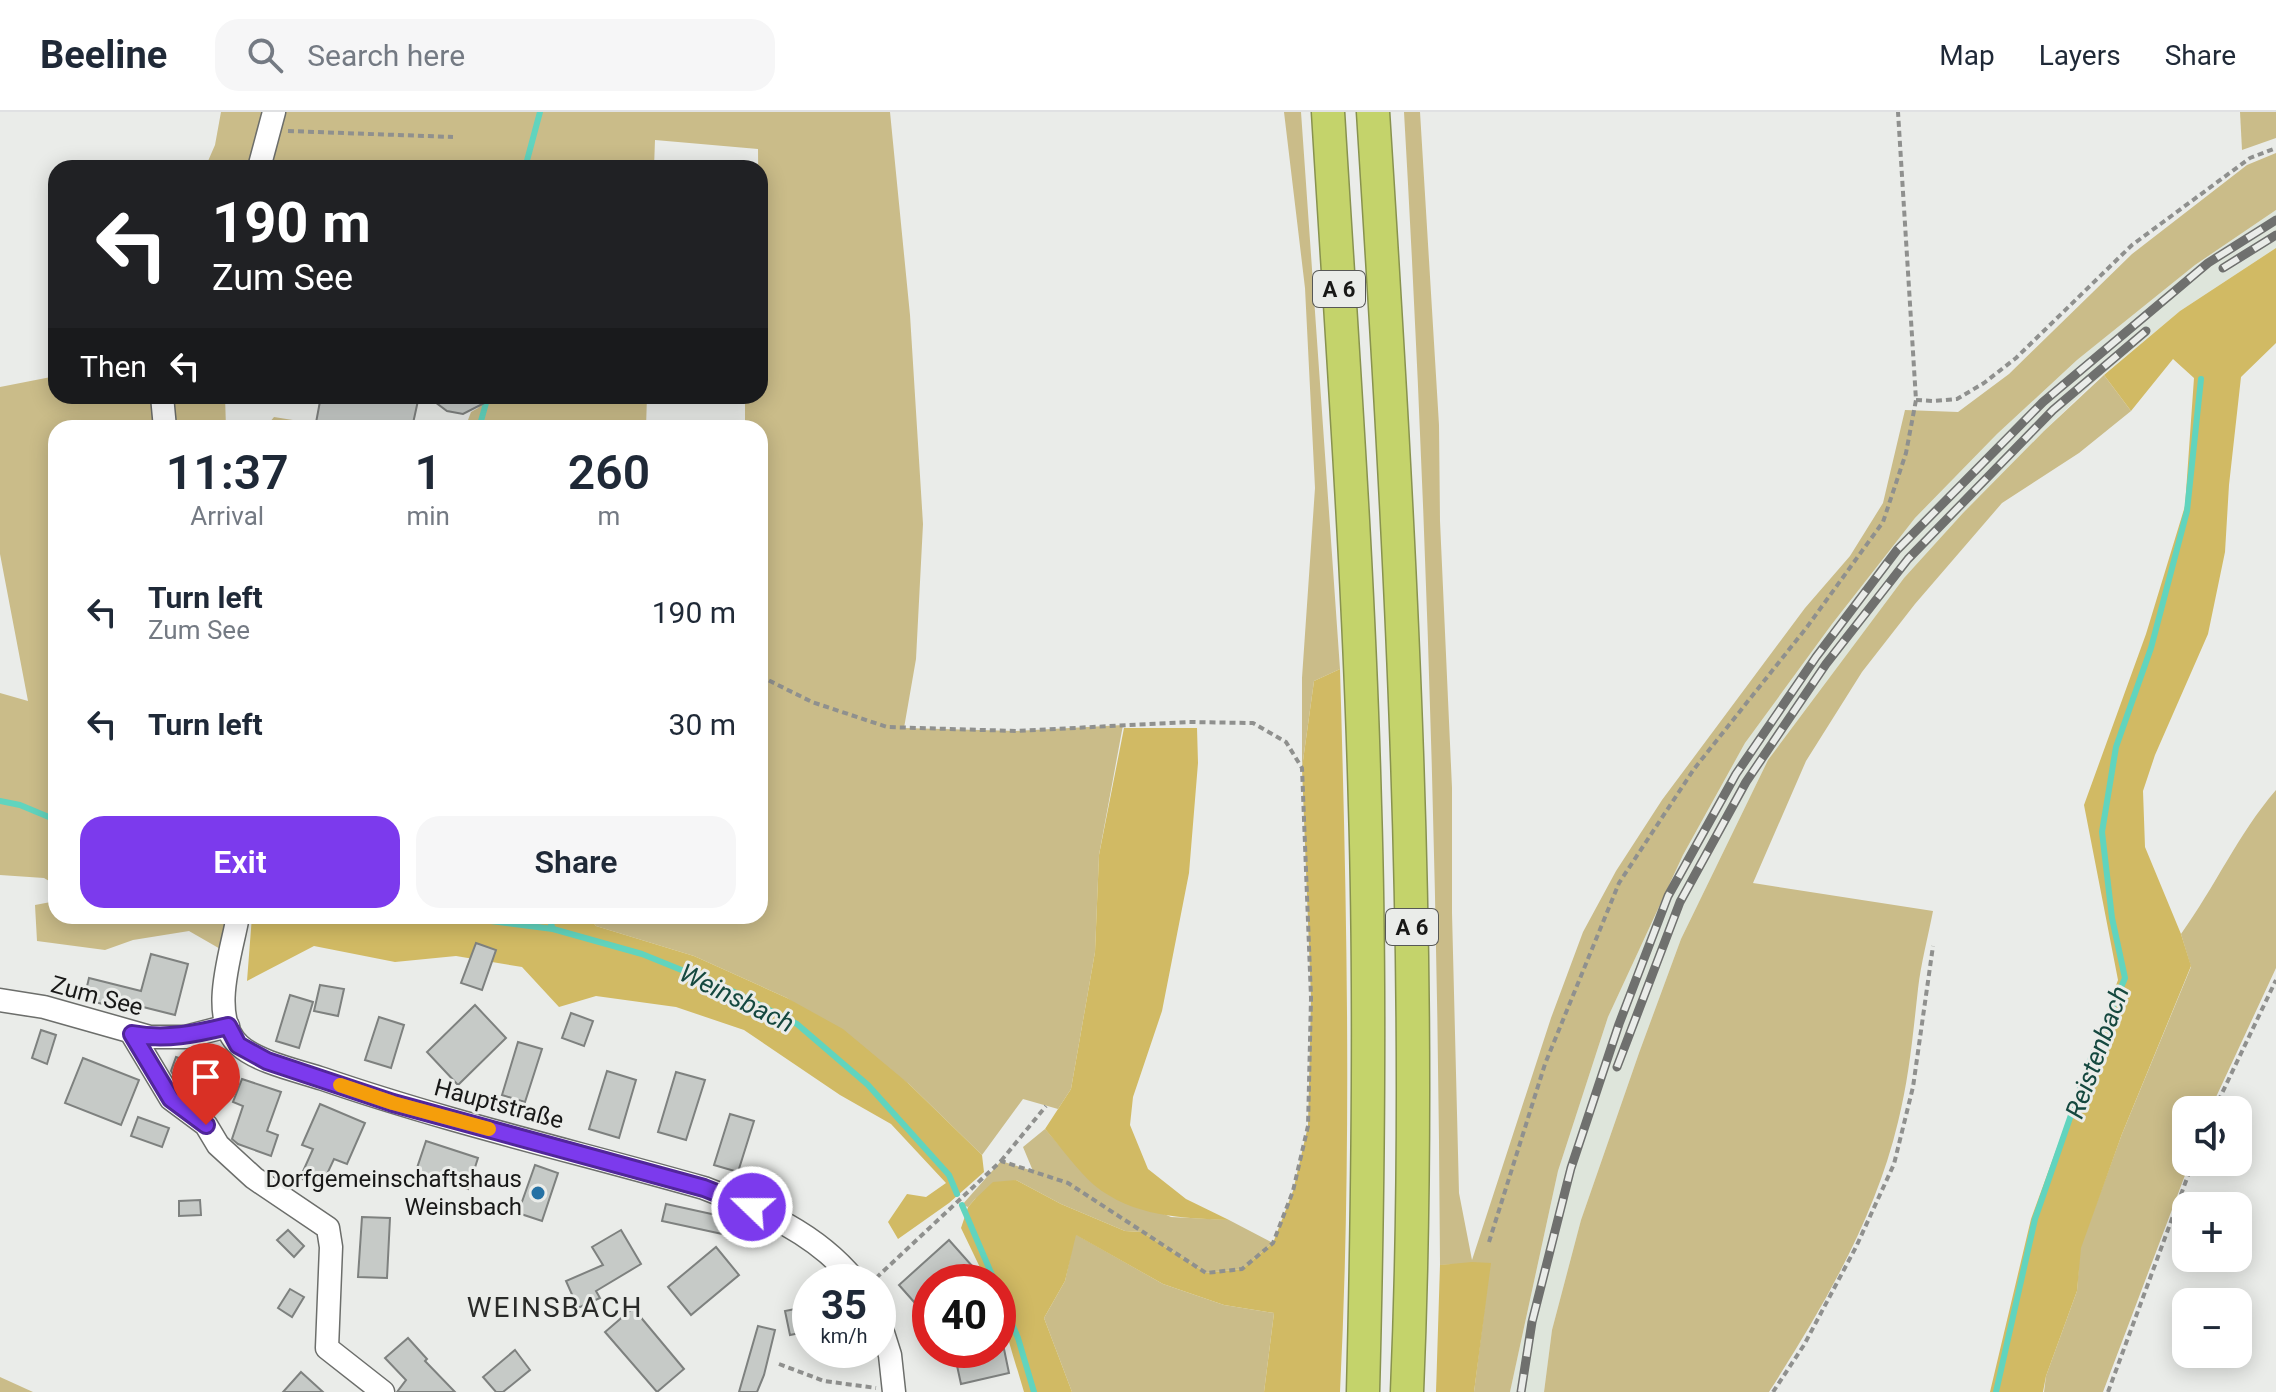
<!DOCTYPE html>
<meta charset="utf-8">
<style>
body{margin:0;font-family:Roboto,sans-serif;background:#f6f6f7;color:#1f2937;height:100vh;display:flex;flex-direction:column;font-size:30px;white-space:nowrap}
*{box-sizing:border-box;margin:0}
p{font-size:26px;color:#747a83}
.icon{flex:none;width:44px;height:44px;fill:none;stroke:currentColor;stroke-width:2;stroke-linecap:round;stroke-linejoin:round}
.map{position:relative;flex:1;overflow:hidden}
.side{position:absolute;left:48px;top:308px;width:720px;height:504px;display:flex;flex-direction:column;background:#fff;border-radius:24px;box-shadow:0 4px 20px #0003}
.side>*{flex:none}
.banner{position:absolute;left:48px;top:48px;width:720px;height:244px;border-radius:24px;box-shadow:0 4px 20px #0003;background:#202124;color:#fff;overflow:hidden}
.controls{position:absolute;left:2172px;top:984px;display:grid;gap:16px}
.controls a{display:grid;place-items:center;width:80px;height:80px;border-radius:16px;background:#fff;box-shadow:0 4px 20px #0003;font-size:40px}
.speed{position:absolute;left:792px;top:1152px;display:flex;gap:16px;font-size:40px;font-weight:700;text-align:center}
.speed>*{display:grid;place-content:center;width:104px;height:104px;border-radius:50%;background:#fff;box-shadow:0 4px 20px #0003;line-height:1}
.speed small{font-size:20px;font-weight:400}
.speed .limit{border:12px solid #d22;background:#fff;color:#111}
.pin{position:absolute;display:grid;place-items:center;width:68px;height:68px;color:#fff;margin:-82px -34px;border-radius:50% 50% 50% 0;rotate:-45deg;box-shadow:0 0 8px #0007}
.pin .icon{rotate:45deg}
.me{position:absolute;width:88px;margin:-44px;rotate:292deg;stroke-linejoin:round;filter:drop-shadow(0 0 6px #0008)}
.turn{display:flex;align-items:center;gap:28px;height:168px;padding:0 32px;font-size:36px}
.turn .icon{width:104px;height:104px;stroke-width:2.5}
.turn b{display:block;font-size:56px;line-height:68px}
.then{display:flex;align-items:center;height:76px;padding:0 32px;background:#0003;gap:16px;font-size:30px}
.eta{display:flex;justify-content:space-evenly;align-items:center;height:136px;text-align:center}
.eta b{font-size:48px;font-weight:600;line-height:56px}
.cta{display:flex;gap:16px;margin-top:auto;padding:16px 32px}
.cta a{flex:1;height:92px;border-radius:24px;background:#7c3aed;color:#fff;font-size:32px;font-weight:600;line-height:92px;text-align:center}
.cta a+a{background:#f6f6f7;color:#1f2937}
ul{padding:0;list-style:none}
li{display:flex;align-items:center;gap:24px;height:112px;padding:0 32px}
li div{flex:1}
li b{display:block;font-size:30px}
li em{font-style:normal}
header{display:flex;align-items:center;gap:48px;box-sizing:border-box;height:112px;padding:0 40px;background:#fff;border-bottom:2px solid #e0e1e3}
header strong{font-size:38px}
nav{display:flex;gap:44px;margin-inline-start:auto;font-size:28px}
.search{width:560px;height:72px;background:#f6f6f7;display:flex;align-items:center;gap:20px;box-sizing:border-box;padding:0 28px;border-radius:24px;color:#747a83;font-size:30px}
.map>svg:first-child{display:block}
</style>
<header>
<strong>Beeline</strong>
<div class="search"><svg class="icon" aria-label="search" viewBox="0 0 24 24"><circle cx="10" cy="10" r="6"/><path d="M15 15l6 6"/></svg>Search here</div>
<nav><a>Map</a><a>Layers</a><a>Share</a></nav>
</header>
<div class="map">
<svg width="2276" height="1280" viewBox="0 0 2276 1280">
<rect width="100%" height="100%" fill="#eaece9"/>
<polygon fill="#dee5db" points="2276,98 2276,136 2180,199 2091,273 2044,319 1963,401 1904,466 1768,648 1681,827 1639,941 1581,1108 1552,1218 1544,1280 1510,1280 1558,1059 1608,905 1683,743 1745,631 1832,512 1915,406 1997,322 2077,248 2195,153"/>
<g fill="#cabc89">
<polygon points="221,0 890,0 910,203 923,412 916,547 904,616 1016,619 1123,613 1099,743 1095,840 1071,977 1058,997 1023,987 982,1043 909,972 787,886 694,844 596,814 588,804 760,804 760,316 745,316 745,284 760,284 758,37 655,28 654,56 205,56 215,33"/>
<polygon points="1284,0 1301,0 1340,557 1314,569 1302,656 1302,566 1315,376 1305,176"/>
<path d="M1404 0H1420L1439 313 1440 409 1452 676V801L1459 1081 1472 1148 1551 906 1583 820 1616 759 1662 688 1805 496 1850 444 1883 391 1905 298 1958 300 2009 262 2132 142 2247 53 2276 41V98L2195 153 2077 248 1997 322 1915 406 1832 512 1745 631 1683 743 1608 905 1558 1059 1510 1280H1474L1490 1151 1440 1153C1438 768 1426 384 1404 0Z"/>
<polygon points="2240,0 2276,0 2276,26 2242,38"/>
<path d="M2104 263 2131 299 2079 341 2002 391 1915 492 1862 560 1806 649 1753 771 1933 799C1928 825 1921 851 1918 877 1913 922 1909 966 1898 1010 1875 1107 1822 1197 1769 1280H1544L1552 1218 1581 1108 1639 941 1681 827 1768 648 1904 466 1963 401 2044 319Z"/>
<polygon points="56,264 56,284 225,284 226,316 56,316 56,773 44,766 0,763 0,581 28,589 0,442 0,275"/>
<polygon points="486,284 647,284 646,316 465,316 471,300 478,296"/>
<polygon points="274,305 299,309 301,316 265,316"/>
<path d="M2276 678V856L2210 998H2186V1050H2190L2103 1280H2044L2046 1264 2077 1179 2080 1136 2122 1022 2191 855 2181 822C2215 775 2238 722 2276 678Z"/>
<polygon points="56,789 56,804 238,804 229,842 189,819 133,828 105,838 37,829 35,793"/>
<polygon points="1045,1017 1094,1072 1171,1105 1229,1108 1273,1131 1242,1157 1206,1161 1142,1120 1125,1119 1061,1092 1016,1068 975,1087 968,1095 962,1093 1001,1049 1033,1059 1023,1035"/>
<polygon points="1075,1122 1163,1172 1224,1193 1274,1201 1264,1280 1072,1280 1044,1206 1065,1169"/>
<polygon points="0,1265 33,1280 0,1280"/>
</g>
<g fill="#d1ba64">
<polygon points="2276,136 2276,231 2241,265 2229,373 2225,440 2208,522 2155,643 2143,679 2145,735 2181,822 2191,854 2122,1022 2081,1136 2077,1179 2046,1264 2043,1280 1990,1280 2031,1107 2118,868 2084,693 2146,522 2185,394 2194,266 2173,247 2131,299 2104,263 2180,199"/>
<path d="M1340 557C1347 798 1352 1039 1340 1280H1264L1274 1201 1224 1193 1163 1172 1076 1123 1065 1169 1044 1206 1072 1280H1024C1015 1248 998 1201 998 1170H987L961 1116 968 1095 975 1087 993 1070 1016 1068 1061 1092 1125 1119 1142 1120 1206 1161 1242 1157 1273 1131 1293 1079 1308 1014 1311 886 1302 656 1314 569Z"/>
<path d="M1124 616H1197L1198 651 1189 761 1162 899 1133 985 1130 1013 1148 1057 1186 1087 1229 1108C1182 1106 1133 1105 1094 1073 1076 1057 1061 1035 1045 1017L1071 977 1095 840 1099 743Z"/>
<polygon points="252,804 588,804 596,814 694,844 787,886 843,917 909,972 982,1043 984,1060 949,1091 898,1127 888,1110 907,1082 926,1085 946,1071 891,1012 840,983 744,918 676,895 596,884 559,895 522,855 456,844 395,850 314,834 247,869"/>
<polygon points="1472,1150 1491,1151 1474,1280 1436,1280 1440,1153"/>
</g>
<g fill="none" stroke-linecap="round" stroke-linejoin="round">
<g stroke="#61d4be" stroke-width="6">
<polyline points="525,56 540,0"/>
<polyline points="479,316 488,284"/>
<polyline points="0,689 20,693 56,708"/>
<polyline points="452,804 553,817 642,842 726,876 797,912 868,973 949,1063 957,1082"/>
<polyline points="548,804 553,817"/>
<polyline points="962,1093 995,1170"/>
<polyline points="998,1178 1018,1226 1034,1280"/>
<polyline points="1996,1280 2035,1107 2090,948 2125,866 2112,806 2102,720 2116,635 2151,536 2187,399 2201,267"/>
</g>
</g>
<g fill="#c6cac7" stroke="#7e817f" stroke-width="2">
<polygon points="321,284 419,284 412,316 315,316"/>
<polygon points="427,284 498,284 463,302 447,299"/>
<polygon points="476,831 496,838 482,878 461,871"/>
<polygon points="151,842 188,852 175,903 111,887 110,894 84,887 89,866 141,879"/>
<polygon points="320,873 344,877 338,904 314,899"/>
<polygon points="290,883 313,890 299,936 276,929"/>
<polygon points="475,893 506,926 458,973 427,940"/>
<polygon points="571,901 593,909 584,934 562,926"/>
<polygon points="379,905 404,913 391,956 365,948"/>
<polygon points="41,918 56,923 47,952 32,946"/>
<polygon points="518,930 542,937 525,990 502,983"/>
<polygon points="176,945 213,958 204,984 181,976 171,959"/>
<polygon points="83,946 139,968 121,1013 65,991"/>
<polygon points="607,959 636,968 619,1026 589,1017"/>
<polygon points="676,960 705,968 686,1028 658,1020"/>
<polygon points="242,967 281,980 267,1019 278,1023 271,1044 238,1032 232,1027 243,994 233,990"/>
<polygon points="320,992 365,1011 347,1052 334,1047 321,1075 300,1066 313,1037 302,1033"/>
<polygon points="730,1002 754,1009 738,1060 714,1053"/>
<polygon points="138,1005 169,1016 162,1035 131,1024"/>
<polygon points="426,1029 478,1046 468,1077 416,1059"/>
<polygon points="535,1053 558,1061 542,1109 518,1101"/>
<polygon points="200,1088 201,1103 179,1104 179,1089"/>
<polygon points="666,1092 730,1106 727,1123 662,1109"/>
<polygon points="362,1105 390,1106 387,1166 358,1165"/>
<polygon points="288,1118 304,1134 294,1145 277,1128"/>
<polygon points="621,1118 641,1152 596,1179 600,1186 578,1196 566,1169 603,1153 592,1135"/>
<polygon points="949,1128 973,1155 957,1170 930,1170 930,1208 899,1173"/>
<polygon points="716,1135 739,1163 691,1203 668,1175"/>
<polygon points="290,1177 304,1185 292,1205 278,1196"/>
<polygon points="810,1194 810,1219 790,1223 785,1199"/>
<polygon points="633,1196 684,1257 657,1280 605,1220"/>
<polygon points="758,1214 775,1218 764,1263 757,1280 739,1280"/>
<polygon points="408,1226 427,1247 425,1249 455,1280 397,1280 406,1268 385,1246"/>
<polygon points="1004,1237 1009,1261 961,1272 956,1249"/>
<polygon points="515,1238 530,1258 503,1280 496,1280 483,1265"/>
<polygon points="301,1260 323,1280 283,1280"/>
</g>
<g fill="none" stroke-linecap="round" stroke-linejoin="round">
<g stroke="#6c6e6b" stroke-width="25">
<g id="minor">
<polyline points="259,56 274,0"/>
<polyline points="162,284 165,316"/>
<path d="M238 804C232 839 208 905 239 933 257 950 299 959 323 967 448 1010 577 1040 704 1076 761 1098 817 1121 856 1170"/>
<polyline points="0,888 44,895 150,925 185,925 228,914"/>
<polyline points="132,922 171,987 206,1013 218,1033 254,1066 328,1116 331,1135 327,1236 383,1280"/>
<polyline points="878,1205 890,1243 894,1280"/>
</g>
</g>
<g stroke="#88924e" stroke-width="35">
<g id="highway">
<path d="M1328 0C1342 231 1359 463 1365 694 1371 889 1368 1085 1363 1280"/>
<path d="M1373 0C1400 426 1425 853 1407 1280"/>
</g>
</g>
<g stroke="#8f908e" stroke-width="4" stroke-dasharray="6 4" stroke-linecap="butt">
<polyline points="288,19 453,25"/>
<polyline points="1916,288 1934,289 1957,287 1984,271 2016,246 2132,133 2250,46 2276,36"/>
<polyline points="760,564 812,590 887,615 1016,619 1188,610 1253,611 1286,630 1302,656 1311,886 1308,1014 1293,1079 1273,1131 1242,1157 1206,1161 1068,1071 1001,1049 875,1167"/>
<polyline points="2214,998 2276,868"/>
<polyline points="1001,1049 1046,994"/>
<polyline points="1489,1130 1545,952 1619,771 1694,657 1807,515 1883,410 1906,341 1916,288 1898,0"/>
<polyline points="779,1252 824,1269 876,1276"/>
<polyline points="1773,1280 1804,1233 1856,1135 1894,1052 1913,975 1933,834"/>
<polyline points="2108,1280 2193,1050"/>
</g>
<use href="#minor" stroke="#fff" stroke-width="22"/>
<use href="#highway" stroke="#c4d36b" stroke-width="32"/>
<g stroke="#6f706e" stroke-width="9">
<g id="rail">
<polyline points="2223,156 2276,123"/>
<polyline points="1617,955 1680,790 1746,670 1826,552 1908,447 2053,298 2146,219"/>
<polyline points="1521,1280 1532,1210 1571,1056 1619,912 1668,784 1736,662 1816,545 1897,438 2043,290 2208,151 2276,108"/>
</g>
</g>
<use href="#rail" stroke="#eaece9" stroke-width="6" stroke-dasharray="18" stroke-linecap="butt"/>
</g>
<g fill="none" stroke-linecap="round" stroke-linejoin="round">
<g stroke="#51269a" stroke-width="20">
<path id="route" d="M206 1013 171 987 132 922C166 928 195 922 228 914L238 933 267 949 393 991 704 1076 752 1095"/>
</g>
<use href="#route" stroke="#7c3aed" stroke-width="14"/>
<polyline stroke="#f59e0b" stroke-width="14" points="340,973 393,991 489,1017"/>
</g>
<circle fill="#2571a4" stroke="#eaece9" stroke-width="3" cx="538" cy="1081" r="8"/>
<g text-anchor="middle" stroke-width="6" stroke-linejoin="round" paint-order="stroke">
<g fill="#eaece9" stroke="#575856" stroke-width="2">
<rect x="1313" y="159" width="52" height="36" rx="6"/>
<rect x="1386" y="797" width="52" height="36" rx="6"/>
</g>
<g font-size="22" font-weight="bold" fill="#181817">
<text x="1339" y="185">A 6</text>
<text x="1412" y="823">A 6</text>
</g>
<g font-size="24" fill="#181817" stroke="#eaece9">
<text transform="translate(97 884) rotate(15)" y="8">Zum See</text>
<text transform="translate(499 992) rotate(15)" y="8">Hauptstraße</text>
</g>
<g font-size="24" fill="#181817" stroke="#eaece9" text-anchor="end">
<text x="522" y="1075">Dorfgemeinschaftshaus<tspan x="522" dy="28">Weinsbach</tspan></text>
</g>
<g font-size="26" font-style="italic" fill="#15483f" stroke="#eaece9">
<text transform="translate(737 886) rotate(26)" y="9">Weinsbach</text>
<text transform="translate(2097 940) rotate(-70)" y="9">Reistenbach</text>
</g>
<g font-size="28" letter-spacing="2" fill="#2a2b29" stroke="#eaece9">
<text x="555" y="1205">WEINSBACH</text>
</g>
</g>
</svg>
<div class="controls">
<a><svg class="icon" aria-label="sound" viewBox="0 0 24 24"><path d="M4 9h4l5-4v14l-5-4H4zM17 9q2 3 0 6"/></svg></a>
<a>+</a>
<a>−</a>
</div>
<div class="speed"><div>35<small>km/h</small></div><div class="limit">40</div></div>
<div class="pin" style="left:206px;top:1013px;background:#d93025"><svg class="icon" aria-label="arrive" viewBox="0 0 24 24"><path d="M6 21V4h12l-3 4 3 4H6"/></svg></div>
<svg class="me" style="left:752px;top:1095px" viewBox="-20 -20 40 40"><circle r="17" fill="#7c3aed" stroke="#fff" stroke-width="3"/><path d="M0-11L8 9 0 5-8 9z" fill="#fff"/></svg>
<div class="banner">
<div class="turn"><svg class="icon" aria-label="left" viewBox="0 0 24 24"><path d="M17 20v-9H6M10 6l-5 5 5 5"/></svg><div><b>190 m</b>Zum See</div></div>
<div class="then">Then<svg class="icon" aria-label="left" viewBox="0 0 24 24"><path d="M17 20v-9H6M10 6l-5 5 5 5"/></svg></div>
</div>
<section class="side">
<div class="eta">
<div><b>11:37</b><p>Arrival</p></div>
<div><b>1</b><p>min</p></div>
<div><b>260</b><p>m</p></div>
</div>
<ul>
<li><svg class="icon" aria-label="left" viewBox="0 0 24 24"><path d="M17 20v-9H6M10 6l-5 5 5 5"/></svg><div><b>Turn left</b><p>Zum See</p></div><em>190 m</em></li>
<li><svg class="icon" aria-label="left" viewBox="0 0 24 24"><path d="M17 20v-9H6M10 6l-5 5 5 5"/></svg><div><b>Turn left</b></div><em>30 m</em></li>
</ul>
<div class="cta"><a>Exit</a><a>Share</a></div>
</section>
</div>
